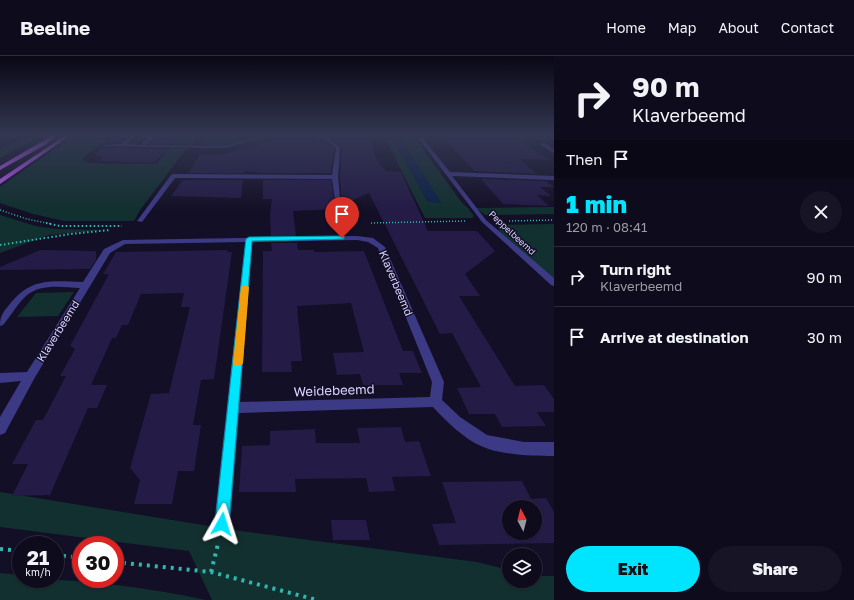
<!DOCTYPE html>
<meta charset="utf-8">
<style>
body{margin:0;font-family:"Golos Text",sans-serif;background:#171425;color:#f1f3f6;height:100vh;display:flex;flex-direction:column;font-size:15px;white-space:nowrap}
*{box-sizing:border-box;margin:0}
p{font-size:13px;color:#9b9ba3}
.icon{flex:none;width:22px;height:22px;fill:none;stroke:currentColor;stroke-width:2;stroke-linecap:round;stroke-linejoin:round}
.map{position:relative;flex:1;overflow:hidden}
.side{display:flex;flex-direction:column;background:#0e0b1c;width:300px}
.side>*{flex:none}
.banner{background:#0e0b1c;color:#f1f3f6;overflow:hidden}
.needle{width:26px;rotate:353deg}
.tools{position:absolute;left:502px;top:444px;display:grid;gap:8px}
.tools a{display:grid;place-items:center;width:40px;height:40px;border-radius:50%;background:#0e0b1c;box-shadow:0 1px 3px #0004,0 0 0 1px #2e2b3b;font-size:20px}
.speed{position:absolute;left:12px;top:480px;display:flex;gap:8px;font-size:20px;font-weight:700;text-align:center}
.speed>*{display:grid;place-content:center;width:52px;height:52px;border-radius:50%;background:#0e0b1c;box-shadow:0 1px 3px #0004,0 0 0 1px #2e2b3b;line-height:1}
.speed small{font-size:10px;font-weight:400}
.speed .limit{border:6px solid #d22;background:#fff;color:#111}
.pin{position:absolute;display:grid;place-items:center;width:34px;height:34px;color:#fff;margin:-41px -17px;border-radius:50% 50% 50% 0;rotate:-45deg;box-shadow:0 0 4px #0007}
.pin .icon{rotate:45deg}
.me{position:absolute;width:44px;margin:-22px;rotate:6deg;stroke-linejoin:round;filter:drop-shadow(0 0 3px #0008)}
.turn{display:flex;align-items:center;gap:14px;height:84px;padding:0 12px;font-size:18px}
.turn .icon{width:52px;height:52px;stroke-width:2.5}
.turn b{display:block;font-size:28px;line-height:34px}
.then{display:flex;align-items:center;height:38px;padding:0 12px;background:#0003;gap:8px;font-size:15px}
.round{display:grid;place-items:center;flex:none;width:42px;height:42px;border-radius:21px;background:#171425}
.summary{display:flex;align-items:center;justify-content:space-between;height:68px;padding:0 12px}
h1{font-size:24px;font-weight:800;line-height:30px;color:#00e5ff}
.primary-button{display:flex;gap:8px;margin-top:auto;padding:8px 12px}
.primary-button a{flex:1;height:46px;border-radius:24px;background:#00e5ff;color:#111;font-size:16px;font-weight:800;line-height:46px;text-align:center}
.primary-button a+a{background:#171425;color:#f1f3f6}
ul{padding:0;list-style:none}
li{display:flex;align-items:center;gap:12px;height:60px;padding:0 12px;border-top:1px solid #2e2b3b}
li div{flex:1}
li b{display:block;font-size:15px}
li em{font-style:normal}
header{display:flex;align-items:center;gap:24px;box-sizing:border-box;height:56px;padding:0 20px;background:#0e0b1c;border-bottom:1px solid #2e2b3b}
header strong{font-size:19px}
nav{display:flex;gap:22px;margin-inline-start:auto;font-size:14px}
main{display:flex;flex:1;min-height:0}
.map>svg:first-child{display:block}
</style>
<header>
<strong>Beeline</strong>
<nav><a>Home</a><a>Map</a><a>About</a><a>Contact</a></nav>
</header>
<main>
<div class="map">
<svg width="554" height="544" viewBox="0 0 554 544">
<rect width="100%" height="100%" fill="#130f26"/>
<g fill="#12302f">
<polygon points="28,79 43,79 0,102 0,93"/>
<polygon points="75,79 114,79 84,101 82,104 90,107 156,108 170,92 187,92 140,154 134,165 64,165 33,158 0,147 0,131"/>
<polygon points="181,79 199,79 192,88 173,88"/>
<polygon points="206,79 271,79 225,91 200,88"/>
<polygon points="399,79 413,79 462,147 468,152 474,160 472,162 425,162 386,84 393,84 428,146 440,146"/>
<polygon points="554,151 554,158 485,159 476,152"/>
<polygon points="0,159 36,170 56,173 107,174 49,179 0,197"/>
<polygon points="554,168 554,224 501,177 498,174 498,169"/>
<polygon points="74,236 58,260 17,261 36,237"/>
<polygon points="0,436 240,475 477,506 509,514 509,525 535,525 535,520 554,520 554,544 212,544 189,495 0,471"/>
<path d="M0 517 21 519V523C83 523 145 531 206 544H0Z"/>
</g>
<polygon fill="#0c2248" points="390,79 399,79 441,147 428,146"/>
<g fill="#241b47" fill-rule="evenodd">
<polygon points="121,79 130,79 120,87 109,87"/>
<polygon points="157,79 181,79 173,88 150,88"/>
<polygon points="274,79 310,79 329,88 334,93 331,117 263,117 245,115 244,117 188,117 200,98 219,99 271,85 271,81"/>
<polygon points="321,79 367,79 378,106 386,115 401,116 428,175 477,175 495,195 465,218 480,240 459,240 515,330 544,329 554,343 554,356 537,356 546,370 502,371 495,358 469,358 457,332 481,331 452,277 440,278 369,137 346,147 348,153 342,153 340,121 342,92 331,83"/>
<polygon points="441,79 513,79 549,104 519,103 537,118 474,115"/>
<polygon points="104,91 105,92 168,93 154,107 98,105 103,100 95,100 98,98 94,98"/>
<polygon points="481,123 546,125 554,131 540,131 551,140 537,139 549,150 503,148"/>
<polygon points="183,124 243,124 241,142 171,140"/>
<polygon points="263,124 331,124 335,151 339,153 293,155 296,180 271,180 270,158 272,143 263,143"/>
<polygon points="271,187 297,187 298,194 314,194 314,196 364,195 403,295 413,295 422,317 399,317 403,329 363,329 360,318 337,319 333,297 364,296 351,247 297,250 302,305 291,305 292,316 262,316 263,195 272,195"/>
<polygon points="40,194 96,195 96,204 90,213 0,214 0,211"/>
<polygon points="228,194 227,196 232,196 214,323 201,324 193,369 201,369 194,415 178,415 172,448 134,448 140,424 130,412 151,338 169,337 190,251 181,251 184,237 141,238 128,269 122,269 116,282 112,282 91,329 107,329 97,352 88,352 50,439 12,440 28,408 12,408 36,364 43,364 66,320 60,320 75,293 70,290 109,218 103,218 116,196"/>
<polygon points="401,371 405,386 419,385 431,420 392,421 395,435 369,436 366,422 295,423 296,436 239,436 242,390 270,389 270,375 315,373 316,387 360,387 357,372"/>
<path d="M522 425 531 443 546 442 554 456V487L439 489 432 468 456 467 442 426ZM509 451H535V477H509Z"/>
<polygon points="331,464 366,464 370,484 333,484"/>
</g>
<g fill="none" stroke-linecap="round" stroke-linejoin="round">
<g stroke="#2fb8b0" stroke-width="1.5" stroke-dasharray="1 2" stroke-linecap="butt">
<polyline points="0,154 27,163 51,168"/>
<polyline points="509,165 554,164"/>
<polyline points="371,167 466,165"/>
</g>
<g stroke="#2fb8b0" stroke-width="2" stroke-dasharray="1.5 2.5" stroke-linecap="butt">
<polyline points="46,167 60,170 122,170"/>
<polyline points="0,189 71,178 110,174"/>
</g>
<g stroke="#2fb8b0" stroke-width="4" stroke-dasharray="3 5" stroke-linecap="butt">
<polyline points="0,493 21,495"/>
<polyline points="55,499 81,502"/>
<polyline points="115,506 211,516 317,544"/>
<polyline points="211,516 218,488"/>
</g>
<g fill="#3d3a85" fill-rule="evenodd">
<path d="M132 79H156L146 89 225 90 266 79H273L225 92 105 90 103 89 121 88ZM136 80 149 81 141 89 126 88Z"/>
<path d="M311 79C322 79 333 84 340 92L338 121 341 152 336 151 332 123 175 122 142 166 137 165 171 119 173 118 332 119 336 92 330 87Z"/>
<polygon points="416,79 420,79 450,116 554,120 554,124 452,120 486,164 554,222 554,230 551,229 482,166"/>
<polygon points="541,87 545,87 554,94 554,97 541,89"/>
<path d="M357 180 373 182 385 191 444 326 442 344 460 361 487 379 524 386H554V400C533 400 500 399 481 390 463 382 447 366 433 351L239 357 230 468 228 474 222 476 216 474 214 468 245 186 125 188 110 197 34 323 5 377 0 379V361L21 325 0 327V317L27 316 80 232C63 231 40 227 26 240 17 248 11 260 3 269L0 270C0 259 3 257 9 249 31 221 51 225 83 226L104 193 123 184ZM357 184 368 186 378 192 432 326 430 341 240 346 252 186Z"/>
</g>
<g fill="#c25bff" fill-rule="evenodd">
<polygon points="53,79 58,79 45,89 0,114 0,110"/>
<polygon points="66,79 71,79 0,128 0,123"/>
</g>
</g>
<linearGradient id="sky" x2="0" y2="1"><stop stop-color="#0a0815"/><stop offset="0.51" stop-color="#333752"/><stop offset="1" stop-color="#333752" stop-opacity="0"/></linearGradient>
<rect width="554" height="155" fill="url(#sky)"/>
<polygon fill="#00e5ff" stroke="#0095a6" points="342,180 344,180 344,183 252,185 229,468 227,473 222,475 217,473 215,468 246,183 249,181"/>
<polygon fill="#f59e0b" points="245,229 249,231 243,307 241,310 234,310 233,307 241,231"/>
<g text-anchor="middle" stroke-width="3" stroke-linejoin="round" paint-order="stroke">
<g font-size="9" fill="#d9d4ff" stroke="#130f26">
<text transform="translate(512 177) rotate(43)" y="3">Peppelbeemd</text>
</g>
<g font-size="11" fill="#d9d4ff" stroke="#130f26">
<text transform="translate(396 227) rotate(67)" y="4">Klaverbeemd</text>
<text transform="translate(58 275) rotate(-58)" y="4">Klaverbeemd</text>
</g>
<g font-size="13" fill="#d9d4ff" stroke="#130f26">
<text transform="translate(334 334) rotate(-2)" y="5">Weidebeemd</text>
</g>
</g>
</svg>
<div class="tools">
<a><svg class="needle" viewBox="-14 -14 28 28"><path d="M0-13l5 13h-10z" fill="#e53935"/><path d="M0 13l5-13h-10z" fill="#9b9ba3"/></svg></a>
<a><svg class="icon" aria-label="layers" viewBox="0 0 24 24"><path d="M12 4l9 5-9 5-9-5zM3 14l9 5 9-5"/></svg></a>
</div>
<div class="speed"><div>21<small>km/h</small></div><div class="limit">30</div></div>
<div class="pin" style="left:342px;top:182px;background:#d93025"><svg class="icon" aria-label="arrive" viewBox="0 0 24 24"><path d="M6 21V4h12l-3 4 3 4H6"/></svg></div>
<svg class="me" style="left:222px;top:468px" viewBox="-20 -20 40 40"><path d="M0-17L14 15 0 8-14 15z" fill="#00e5ff" stroke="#fff" stroke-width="4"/></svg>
</div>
<section class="side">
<div class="banner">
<div class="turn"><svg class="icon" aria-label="right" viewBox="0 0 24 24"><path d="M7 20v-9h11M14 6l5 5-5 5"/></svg><div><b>90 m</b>Klaverbeemd</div></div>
<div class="then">Then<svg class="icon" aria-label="arrive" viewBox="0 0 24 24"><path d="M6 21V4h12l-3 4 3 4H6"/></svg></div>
</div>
<div class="summary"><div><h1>1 min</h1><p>120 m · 08:41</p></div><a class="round"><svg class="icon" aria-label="close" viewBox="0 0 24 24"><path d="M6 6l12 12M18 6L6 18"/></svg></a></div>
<ul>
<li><svg class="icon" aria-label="right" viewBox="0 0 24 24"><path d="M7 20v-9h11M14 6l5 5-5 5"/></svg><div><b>Turn right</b><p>Klaverbeemd</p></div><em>90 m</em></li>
<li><svg class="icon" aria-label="arrive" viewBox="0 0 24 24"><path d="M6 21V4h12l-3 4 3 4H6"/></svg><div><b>Arrive at destination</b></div><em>30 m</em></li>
</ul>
<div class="primary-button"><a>Exit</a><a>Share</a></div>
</section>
</main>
